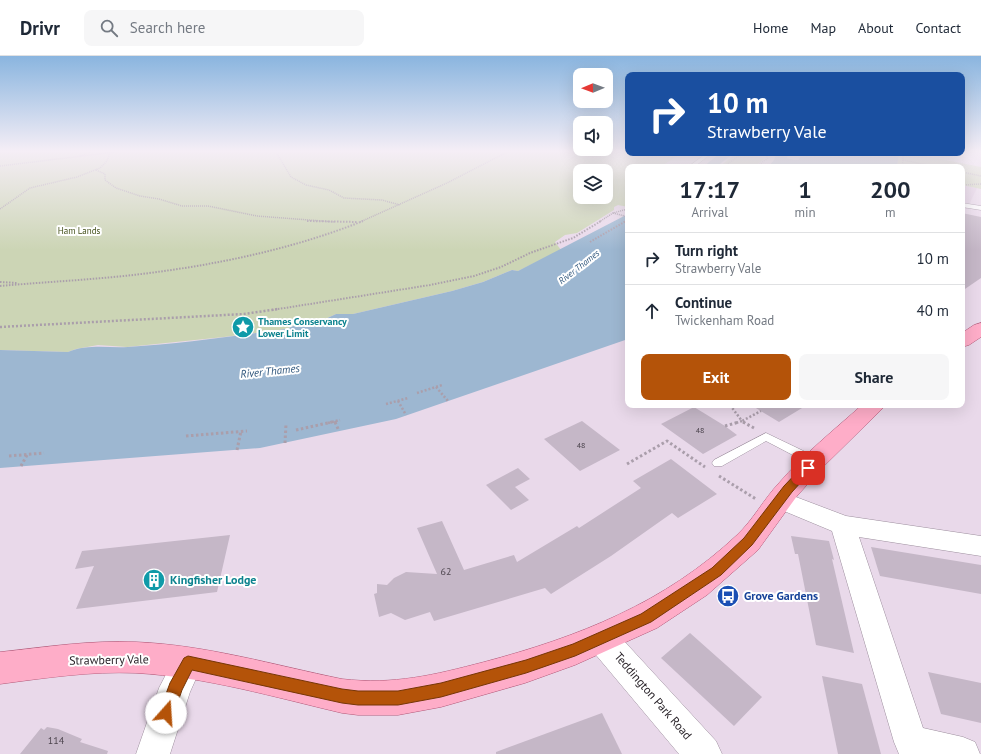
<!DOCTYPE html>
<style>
body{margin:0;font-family:"PT Sans",sans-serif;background:#f6f6f7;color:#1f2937;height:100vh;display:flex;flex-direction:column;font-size:15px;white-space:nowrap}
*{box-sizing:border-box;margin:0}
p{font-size:13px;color:#747a83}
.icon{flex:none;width:22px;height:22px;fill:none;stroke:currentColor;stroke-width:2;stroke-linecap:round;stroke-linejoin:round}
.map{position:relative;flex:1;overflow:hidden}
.drawer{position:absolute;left:625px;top:108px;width:340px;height:244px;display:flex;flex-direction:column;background:#fff;border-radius:8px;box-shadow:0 4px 16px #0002}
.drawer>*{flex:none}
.top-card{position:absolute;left:625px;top:16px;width:340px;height:84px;border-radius:8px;box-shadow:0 4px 16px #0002;background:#1a4fa0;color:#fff;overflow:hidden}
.needle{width:26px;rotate:269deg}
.tools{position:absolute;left:573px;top:12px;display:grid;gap:8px}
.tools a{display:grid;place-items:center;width:40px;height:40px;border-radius:8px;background:#fff;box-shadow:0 4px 16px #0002;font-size:20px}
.pin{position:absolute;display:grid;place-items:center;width:34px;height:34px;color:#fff;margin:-17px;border-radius:8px;box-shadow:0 2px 6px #0006}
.me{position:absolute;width:44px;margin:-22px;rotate:19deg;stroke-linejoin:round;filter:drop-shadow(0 0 3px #0008)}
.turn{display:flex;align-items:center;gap:14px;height:84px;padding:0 16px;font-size:18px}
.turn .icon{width:52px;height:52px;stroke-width:2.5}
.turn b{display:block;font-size:28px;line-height:34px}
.eta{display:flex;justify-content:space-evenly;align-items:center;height:68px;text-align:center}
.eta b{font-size:24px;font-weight:800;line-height:28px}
.primary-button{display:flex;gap:8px;margin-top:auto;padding:8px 16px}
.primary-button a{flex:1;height:46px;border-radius:8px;background:#b45309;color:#fff;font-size:16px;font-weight:800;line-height:46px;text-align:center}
.primary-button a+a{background:#f6f6f7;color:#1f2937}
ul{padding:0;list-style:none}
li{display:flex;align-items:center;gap:12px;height:52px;padding:0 16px;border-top:1px solid #e0e1e3}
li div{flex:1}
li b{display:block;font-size:15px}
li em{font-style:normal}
header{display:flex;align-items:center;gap:24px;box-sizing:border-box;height:56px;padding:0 20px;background:#fff;border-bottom:1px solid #e0e1e3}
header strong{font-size:19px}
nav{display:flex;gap:22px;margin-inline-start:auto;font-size:14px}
.search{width:280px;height:36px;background:#f6f6f7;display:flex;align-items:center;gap:10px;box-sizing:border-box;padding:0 14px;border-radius:8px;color:#747a83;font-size:15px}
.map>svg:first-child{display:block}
</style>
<header>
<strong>Drivr</strong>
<div class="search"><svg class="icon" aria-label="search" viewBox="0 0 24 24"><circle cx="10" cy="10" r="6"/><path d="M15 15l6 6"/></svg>Search here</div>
<nav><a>Home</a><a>Map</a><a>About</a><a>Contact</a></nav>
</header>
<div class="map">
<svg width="981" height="698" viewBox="0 0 981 698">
<rect width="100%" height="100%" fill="#e9d9ea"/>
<polygon fill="#e1cce2" points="962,129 977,132 967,153 962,152"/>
<g fill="#ccd5b5" fill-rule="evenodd">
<path d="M0 96H628L682 97 660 111H628V151L618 149 614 151V154L577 177 565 179 555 186 561 194 518 215 512 214 483 226 452 235 353 258H336L319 266 296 269 286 273 224 281 127 291 98 289 76 293 68 296 0 294ZM580 115H606V141H580Z"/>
<polygon points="737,97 763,102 764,103 754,111 719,111"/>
<polygon points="899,97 910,97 981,111 981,133 962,129 962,111 897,111"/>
</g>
<g fill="#9db7d1">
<polygon points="720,97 734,97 716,111 703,111"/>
<polygon points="777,97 789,97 787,102 794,104 799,104 801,97 899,97 897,111 768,111 774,104"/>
<path d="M628 158V283L396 363 260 392 0 412V294L68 296C88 288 107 292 128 291 181 288 234 280 286 273L296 269 319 266 336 258H353L452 235 483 226 512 214 518 215Z"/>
</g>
<g fill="#c5b7c7">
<polygon points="962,157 981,161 981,222 962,235"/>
<polygon points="751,349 807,349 779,366"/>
<polygon points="694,351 725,370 737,379 703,398 661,368"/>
<polygon points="582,365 620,394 580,415 544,383"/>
<polygon points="671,403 717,438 678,462 672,457 611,500 551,538 545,532 434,565 430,556 405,564 391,557 379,561 374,538 377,537 377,528 387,529 394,522 406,516 437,518 417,472 442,465 464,514 514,499 517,506 577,470 579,472 641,432 633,425"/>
<polygon points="518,412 530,423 515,431 529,444 511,454 486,429"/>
<polygon points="230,479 217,536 76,553 94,510 75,513 82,495"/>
<polygon points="791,480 829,485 834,504 832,503 854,597 816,589 798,498 795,498"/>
<polygon points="871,491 981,509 981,538 880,520"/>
<polygon points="690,577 762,641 734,670 661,602"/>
<polygon points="928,616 981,627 981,667 941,658"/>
<polygon points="822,620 862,628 881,698 838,698"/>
<polygon points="602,657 622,698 496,698 496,696"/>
<polygon points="47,671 58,673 82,683 80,686 108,695 107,698 20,698 41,672 44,674"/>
</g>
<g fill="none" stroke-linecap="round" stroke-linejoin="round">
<g stroke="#9d8f9e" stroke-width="1">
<g id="service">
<polygon points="707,97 712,97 694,111 688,111"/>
<polygon points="962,147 981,150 981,154 962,151"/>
<polygon points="766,377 818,402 820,405 818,408 810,408 766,385 722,410 714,410 712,407 714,404"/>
</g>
</g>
<g stroke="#9d8f9e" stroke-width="1">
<g id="minor">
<polygon points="780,435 846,460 981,480 981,500 859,481 923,672 963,681 975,686 980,698 899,698 894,686 832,475 772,450 768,444 772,438"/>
<polygon points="188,593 199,597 203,607 190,636 170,698 136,698 159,632 177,597"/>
</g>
</g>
<g stroke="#9d8f9e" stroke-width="1">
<polygon id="tertiary" points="602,568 613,573 716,685 722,698 679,698 591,593 586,583 591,573"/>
</g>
<g stroke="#b15777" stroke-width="1">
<g id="primary">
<polygon points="981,267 981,281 969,289 962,291 962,277 974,269"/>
<path d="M862 349H886L823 411 797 440 758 494 707 539 657 572 575 609 525 627 441 651 398 659H358L342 657C274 641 206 621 136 617 91 615 45 622 0 628V596C45 591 91 584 136 586 206 589 274 609 342 623 394 629 434 619 484 606 578 581 665 547 737 479 753 464 764 443 779 427 804 398 834 374 862 349Z"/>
</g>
</g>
<g stroke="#aa9eab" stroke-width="1.5" stroke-dasharray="1 1" stroke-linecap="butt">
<polyline points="276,96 291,121 306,129 329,134 344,142 382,144 400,149"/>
<polyline points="752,97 765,99"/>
<polyline points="911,97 910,99 903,99 903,104 937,111"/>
<polyline points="80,100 91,96"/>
<polyline points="0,110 115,96"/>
<polyline points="723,111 743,97"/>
<polyline points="756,111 768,102 765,99 766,97"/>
<polyline points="902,111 903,104"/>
<polyline points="96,114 105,118 105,124 116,132 140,140 159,143 182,150 208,150 257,160 335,166"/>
<polyline points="962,116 981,120"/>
<polyline points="962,129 981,128"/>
<polyline points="0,153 30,132 77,121 100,112 107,105 110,96"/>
<polyline points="613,157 628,161"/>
<polyline points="360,166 447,127 507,96"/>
<polyline points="599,166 613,157 628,153"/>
<polyline points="624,166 628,163"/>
</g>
<g stroke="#aa9eab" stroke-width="2" stroke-dasharray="1.5 1.5" stroke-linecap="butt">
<polyline points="307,165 358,166"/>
<polyline points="590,186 626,165"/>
<polyline points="0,226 17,227"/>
<path d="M0 230C44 226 89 224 133 219 211 210 290 194 363 165"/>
<polyline points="272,254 430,229 474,220 501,211 530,197 573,182 601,165"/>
</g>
<g stroke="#aa9eab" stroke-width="2.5" stroke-dasharray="2 2" stroke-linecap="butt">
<polyline points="0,271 244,258 278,253"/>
<polyline points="436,331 448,345"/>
<polyline points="417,337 442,329"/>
<polyline points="398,345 406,359"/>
<polyline points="386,348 408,342"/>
<polyline points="730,349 742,365 736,367"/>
<polyline points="335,365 336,367"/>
<polyline points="328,367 340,364"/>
<polyline points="745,367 742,365 761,355"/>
</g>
<g stroke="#aa9eab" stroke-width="3" stroke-dasharray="2.5 2.5" stroke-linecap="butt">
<polyline points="335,366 339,375"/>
<polyline points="743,366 754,372"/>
<polyline points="725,370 739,366"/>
<polyline points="296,374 332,366"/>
<polyline points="186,380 247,375"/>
<polyline points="285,387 286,368"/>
<polyline points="237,394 241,375"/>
<polyline points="9,400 44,397"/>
<polyline points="627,408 667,385 705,411"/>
<polyline points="21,410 27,399"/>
<polyline points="719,420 756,443"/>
</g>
<use href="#service" fill="#fff" fill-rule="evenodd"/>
<use href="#minor" fill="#fff" fill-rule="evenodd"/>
<use href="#tertiary" fill="#fff" fill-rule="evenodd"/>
<use href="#primary" fill="#feadc8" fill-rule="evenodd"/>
</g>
<linearGradient id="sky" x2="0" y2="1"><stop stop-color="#8ab5df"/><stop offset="0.49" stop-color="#f5eef6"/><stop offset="1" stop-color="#f5eef6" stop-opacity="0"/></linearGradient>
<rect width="981" height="194" fill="url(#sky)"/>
<polygon fill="#b45309" stroke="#753606" points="808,408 812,409 813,412 812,414 792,436 752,489 721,519 651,566 575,600 526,617 441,641 398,649 358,649 342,647 192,614 182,634 172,663 166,665 161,663 159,657 170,627 184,602 188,600 342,633 358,635 398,635 441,627 526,604 573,588 641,558 712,512 744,482 784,430 804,409"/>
<defs>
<g id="sight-disc" transform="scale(1.15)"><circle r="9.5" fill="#0f9aa8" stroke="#fff"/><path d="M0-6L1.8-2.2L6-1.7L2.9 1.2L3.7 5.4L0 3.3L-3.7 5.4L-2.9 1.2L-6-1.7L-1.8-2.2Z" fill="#fff"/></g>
<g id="building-disc" transform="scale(1.15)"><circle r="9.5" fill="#0f9aa8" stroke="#fff"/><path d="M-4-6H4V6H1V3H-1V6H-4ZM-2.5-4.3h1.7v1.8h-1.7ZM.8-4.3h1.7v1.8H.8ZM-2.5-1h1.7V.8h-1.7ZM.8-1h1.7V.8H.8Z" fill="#fff"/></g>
<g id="bus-disc" transform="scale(1.15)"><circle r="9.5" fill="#1a4fb4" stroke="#fff"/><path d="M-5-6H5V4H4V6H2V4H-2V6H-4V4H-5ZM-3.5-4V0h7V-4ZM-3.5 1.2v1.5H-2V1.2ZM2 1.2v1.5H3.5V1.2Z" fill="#fff"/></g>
</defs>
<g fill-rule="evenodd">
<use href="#sight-disc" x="243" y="271"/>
<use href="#building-disc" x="154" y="524"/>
<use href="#bus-disc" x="728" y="540"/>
</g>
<g text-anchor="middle" stroke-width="4" stroke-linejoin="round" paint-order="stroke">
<g font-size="8" fill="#4c444d">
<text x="700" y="377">48</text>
<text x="581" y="392">48</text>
</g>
<g font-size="9" fill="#44501b" stroke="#fff">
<text x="79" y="178">Ham Lands</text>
</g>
<g font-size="9" font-style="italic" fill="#2e557b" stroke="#fff">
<text transform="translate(579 211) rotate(-38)" y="3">River Thames</text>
</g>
<g font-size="10" font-weight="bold" fill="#0d838f" stroke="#fff" text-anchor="start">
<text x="258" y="269">Thames Conservancy<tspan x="258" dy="12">Lower Limit</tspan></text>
</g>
<g font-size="10" fill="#4c444d">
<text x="446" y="519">62</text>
<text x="56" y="688">114</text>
</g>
<g font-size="11" font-style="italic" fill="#2e557b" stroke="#fff">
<text transform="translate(270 315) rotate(-6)" y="4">River Thames</text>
</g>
<g font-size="12" font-weight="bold" fill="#0d838f" stroke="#fff" text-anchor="start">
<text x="170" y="528">Kingfisher Lodge</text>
</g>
<g font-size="12" font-weight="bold" fill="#164399" stroke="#fff" text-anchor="start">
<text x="744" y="544">Grove Gardens</text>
</g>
<g font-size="12" fill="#241e24" stroke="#fff">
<text transform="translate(109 604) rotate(-1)" y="4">Strawberry Vale</text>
<text transform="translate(653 640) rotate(49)" y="4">Teddington Park Road</text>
</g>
</g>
</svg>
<div class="tools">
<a><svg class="needle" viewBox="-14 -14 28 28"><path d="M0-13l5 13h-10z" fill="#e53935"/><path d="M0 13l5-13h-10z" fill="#747a83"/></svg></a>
<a><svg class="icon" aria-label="sound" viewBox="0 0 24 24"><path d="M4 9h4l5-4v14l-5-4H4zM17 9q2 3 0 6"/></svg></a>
<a><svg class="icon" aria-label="layers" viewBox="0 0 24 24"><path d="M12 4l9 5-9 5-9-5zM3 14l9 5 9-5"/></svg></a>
</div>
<div class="pin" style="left:808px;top:412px;background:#d93025"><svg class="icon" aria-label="arrive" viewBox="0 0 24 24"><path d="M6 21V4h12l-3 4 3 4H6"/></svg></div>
<svg class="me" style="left:166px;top:657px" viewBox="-20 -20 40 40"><circle r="19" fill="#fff"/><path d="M0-13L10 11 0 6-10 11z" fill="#b45309"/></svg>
<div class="top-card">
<div class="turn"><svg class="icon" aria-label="right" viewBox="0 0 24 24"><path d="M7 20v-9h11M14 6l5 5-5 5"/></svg><div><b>10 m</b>Strawberry Vale</div></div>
</div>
<section class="drawer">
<div class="eta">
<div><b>17:17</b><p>Arrival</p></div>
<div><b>1</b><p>min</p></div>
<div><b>200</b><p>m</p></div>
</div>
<ul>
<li><svg class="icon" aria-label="right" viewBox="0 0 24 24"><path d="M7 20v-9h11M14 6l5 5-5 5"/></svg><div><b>Turn right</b><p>Strawberry Vale</p></div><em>10 m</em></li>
<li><svg class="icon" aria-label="ahead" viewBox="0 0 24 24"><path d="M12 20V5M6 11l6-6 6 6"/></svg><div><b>Continue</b><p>Twickenham Road</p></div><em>40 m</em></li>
</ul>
<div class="primary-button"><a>Exit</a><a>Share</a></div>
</section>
</div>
